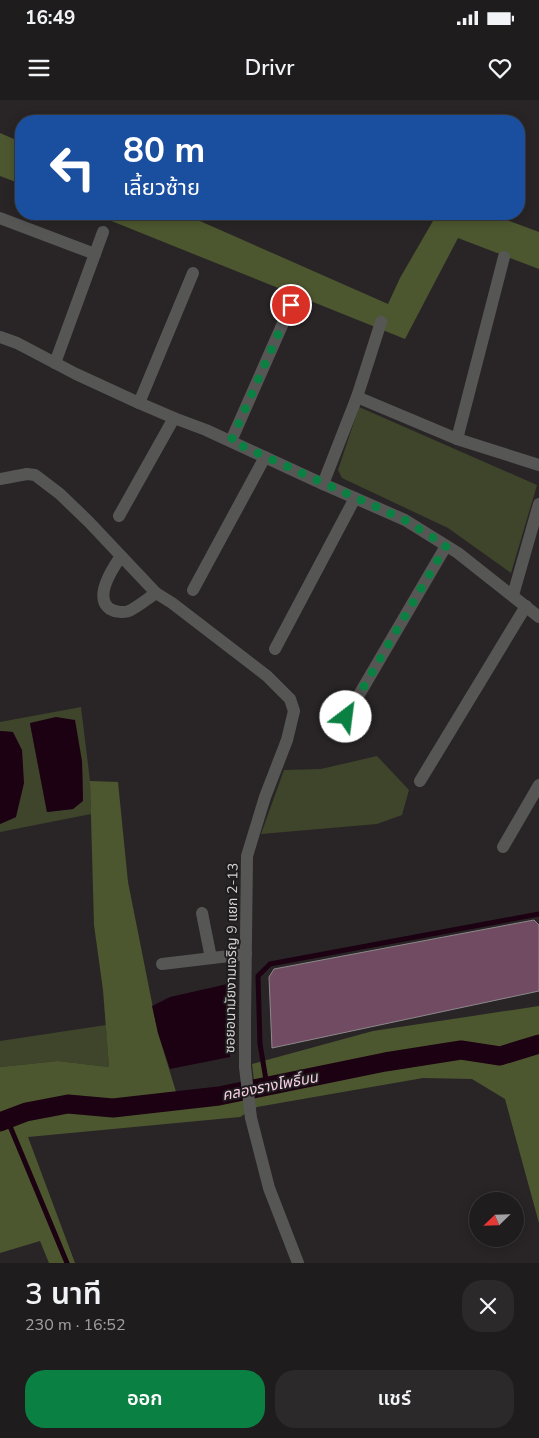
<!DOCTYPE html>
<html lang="th">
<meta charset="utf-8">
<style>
body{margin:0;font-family:"Nunito Sans","Noto Sans Thai",sans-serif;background:#2c292a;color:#f1f3f6;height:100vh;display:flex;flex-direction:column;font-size:19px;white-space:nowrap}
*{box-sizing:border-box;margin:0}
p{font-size:16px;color:#a1a1a4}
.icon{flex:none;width:28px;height:28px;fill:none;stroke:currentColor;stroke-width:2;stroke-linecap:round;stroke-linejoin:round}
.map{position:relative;height:1163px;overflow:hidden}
.panel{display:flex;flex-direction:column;background:#1f1c1d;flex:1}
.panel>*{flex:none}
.banner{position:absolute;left:15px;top:15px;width:510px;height:105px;border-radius:20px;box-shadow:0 2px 12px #0003,0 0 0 1px #3c3a3b;background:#1a4fa0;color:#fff;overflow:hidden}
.needle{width:32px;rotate:247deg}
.buttons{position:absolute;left:469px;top:1092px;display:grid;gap:10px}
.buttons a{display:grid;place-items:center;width:55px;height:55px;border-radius:50%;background:#1f1c1d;box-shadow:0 2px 12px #0003,0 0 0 1px #3c3a3b;font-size:25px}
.pin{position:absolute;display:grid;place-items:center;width:42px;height:42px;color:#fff;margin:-21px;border:2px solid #fff;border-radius:50%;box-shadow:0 1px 5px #0007}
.me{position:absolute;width:55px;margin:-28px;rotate:30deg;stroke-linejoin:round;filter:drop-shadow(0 0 4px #0008)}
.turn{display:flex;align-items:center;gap:18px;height:105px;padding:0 25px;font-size:22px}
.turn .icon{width:65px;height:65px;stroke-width:2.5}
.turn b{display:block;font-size:35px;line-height:42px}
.round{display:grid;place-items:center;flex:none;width:52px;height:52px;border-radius:20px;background:#2c292a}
.head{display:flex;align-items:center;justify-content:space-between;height:85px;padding:0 25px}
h1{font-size:30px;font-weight:600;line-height:38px}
.button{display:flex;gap:10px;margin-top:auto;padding:10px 25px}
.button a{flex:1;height:58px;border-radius:20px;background:#0b8043;color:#fff;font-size:20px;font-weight:600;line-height:58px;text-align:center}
.button a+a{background:#2c292a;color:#f1f3f6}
.status{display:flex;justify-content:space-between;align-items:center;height:35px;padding:0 25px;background:#1f1c1d;direction:ltr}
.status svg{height:14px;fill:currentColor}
header{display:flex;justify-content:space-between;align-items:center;height:65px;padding:0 25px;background:#1f1c1d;font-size:22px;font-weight:600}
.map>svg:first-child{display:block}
</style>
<div class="status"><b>16:49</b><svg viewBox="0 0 49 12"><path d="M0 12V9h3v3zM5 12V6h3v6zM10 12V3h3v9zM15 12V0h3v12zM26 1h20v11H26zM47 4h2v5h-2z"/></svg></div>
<header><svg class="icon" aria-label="menu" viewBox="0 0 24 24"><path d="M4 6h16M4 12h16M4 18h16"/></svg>Drivr<svg class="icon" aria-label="heart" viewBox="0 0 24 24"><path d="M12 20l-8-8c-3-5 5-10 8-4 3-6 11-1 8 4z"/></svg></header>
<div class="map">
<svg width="539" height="1163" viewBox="0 0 539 1163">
<rect width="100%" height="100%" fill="#292527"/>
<g fill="#3e452a" fill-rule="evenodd">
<polygon points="359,307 537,385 511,473 448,428 342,378 338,370"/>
<path d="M81 607 90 681 91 714 0 732V724L16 717 13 632 0 631V622ZM30 624 82 661 83 700 73 709 47 712Z"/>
<polygon points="377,656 409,690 402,715 377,724 261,734 284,670 321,669"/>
<polygon points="106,925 109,967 58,961 0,967 0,941"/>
</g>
<g fill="#4d572f">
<polygon points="0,33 21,42 21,84 0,76"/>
<polygon points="94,114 184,114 388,204 400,178 437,114 490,114 539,132 539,169 458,138 405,239"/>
<polygon points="90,681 118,682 128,782 158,933 177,995 254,981 252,964 373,931 539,906 539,1123 505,999 472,979 423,978 257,1007 240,1017 28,1037 75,1163 49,1163 40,1141 0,1153 0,967 58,961 109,967 103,890 94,825"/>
</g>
<g fill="#1c0112">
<polygon points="56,617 75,620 82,661 83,701 73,709 47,712 30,623"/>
<polygon points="0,631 13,632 22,650 24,683 16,717 0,724"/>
<polygon points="232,883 230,957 170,969 158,933 152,906 170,897"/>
</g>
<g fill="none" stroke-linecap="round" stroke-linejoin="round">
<g stroke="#1c0112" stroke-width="5">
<polyline points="267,986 260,944 258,876 270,864 539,814"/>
<polyline points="7,1019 67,1163"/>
</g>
<polyline stroke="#1c0112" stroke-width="19" points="0,1022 26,1012 68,1004 113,1008 219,996 385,962 461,950 500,956 539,944"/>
</g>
<polygon fill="#714b61" stroke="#8d898b" points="534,820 539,825 539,891 272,948 269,877 274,869"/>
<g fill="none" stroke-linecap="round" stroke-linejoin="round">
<g stroke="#565755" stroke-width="12">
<polyline points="0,118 95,154"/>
<polyline points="0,237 17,243 76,274 139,303 174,318 206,330 323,384 405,420 458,453 539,517"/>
<polyline points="55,263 103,132"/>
<polyline points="357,297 457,339 539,365"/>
<polyline points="139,303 193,173"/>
<polyline points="457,339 504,157"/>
<polyline points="231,341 291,205"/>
<polyline points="0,379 27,374 35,375 60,394 89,422 156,493 172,503 267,576 290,599 294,611 287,640 265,697 247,756 245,920 245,967 251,1018 269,1088 298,1163"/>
<polyline points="323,384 357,297 381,222"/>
<polyline points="119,416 174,318"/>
<path d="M121 456C113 468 93 497 110 509 115 512 124 513 129 511 139 506 147 499 156 493"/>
<polyline points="193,490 265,357"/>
<polyline points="513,495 539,404"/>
<polyline points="275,549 355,398"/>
<polyline points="346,617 446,446"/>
<polyline points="420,681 526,506"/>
<polyline points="503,747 539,685"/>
<polyline points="202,813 211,858"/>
<polyline points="162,864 246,854"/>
</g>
</g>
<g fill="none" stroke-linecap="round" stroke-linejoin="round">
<polyline stroke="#0b8043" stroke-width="9" stroke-dasharray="0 16.2" points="291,205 231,341 405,420 446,446 346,617"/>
</g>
<g text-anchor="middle" stroke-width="4" stroke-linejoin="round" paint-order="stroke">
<g font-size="14" fill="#d5d3d4" stroke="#1f1c1d">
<text transform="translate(231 858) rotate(-89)" y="5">ซอยอนามัยงามเจริญ 9 แยก 2-13</text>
</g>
<g font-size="15" font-style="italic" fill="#f8cfe6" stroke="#1f1c1d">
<text transform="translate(270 986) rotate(-11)" y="5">คลองรางโพธิ์บน</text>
</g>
</g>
</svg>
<div class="buttons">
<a><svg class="needle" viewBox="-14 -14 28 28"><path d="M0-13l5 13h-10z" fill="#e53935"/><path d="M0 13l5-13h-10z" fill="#a1a1a4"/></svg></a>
</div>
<div class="pin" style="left:291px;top:205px;background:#d93025"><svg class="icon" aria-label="arrive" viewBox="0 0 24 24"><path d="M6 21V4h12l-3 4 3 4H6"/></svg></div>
<svg class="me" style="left:346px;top:617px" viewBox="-20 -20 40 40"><circle r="19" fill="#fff"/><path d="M0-13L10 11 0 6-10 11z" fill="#0b8043"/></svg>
<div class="banner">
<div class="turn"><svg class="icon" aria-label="left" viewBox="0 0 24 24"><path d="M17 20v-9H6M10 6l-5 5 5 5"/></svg><div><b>80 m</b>เลี้ยวซ้าย</div></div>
</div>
</div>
<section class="panel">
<div class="head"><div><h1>3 นาที</h1><p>230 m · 16:52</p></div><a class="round"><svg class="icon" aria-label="close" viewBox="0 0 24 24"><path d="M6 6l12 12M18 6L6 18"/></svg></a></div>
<div class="button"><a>ออก</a><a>แชร์</a></div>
</section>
